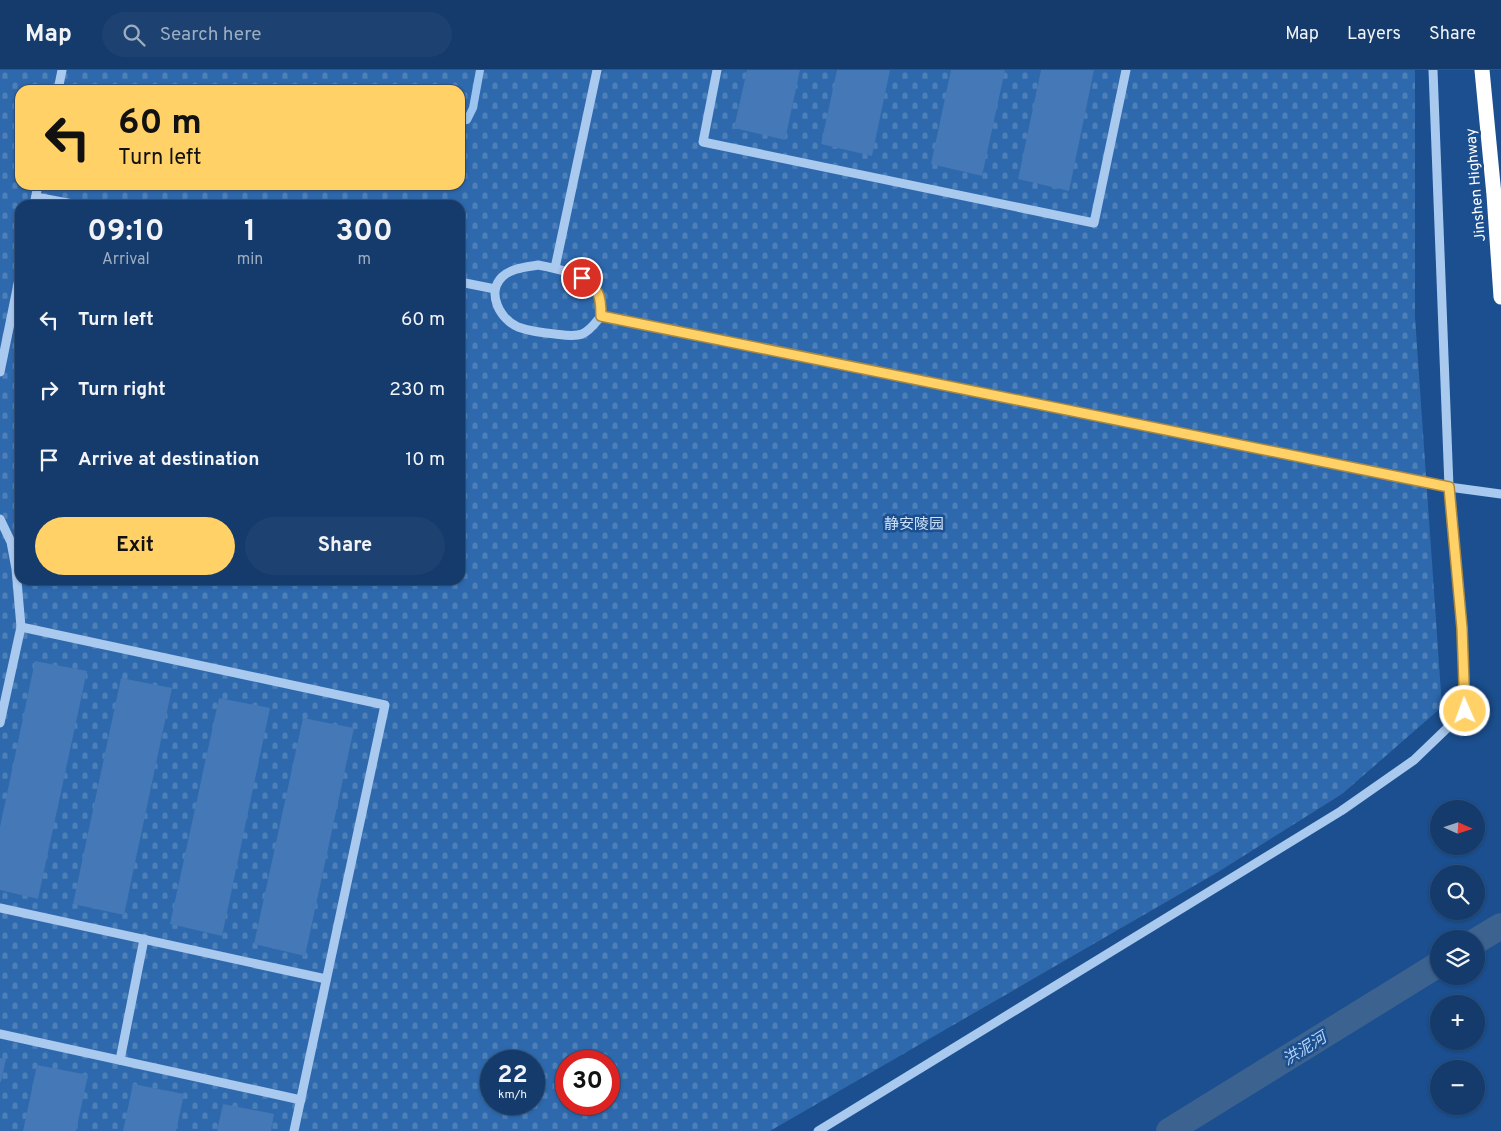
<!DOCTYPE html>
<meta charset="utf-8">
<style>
body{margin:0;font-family:Overpass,"Noto Sans SC",sans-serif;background:#1d4271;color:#f1f3f6;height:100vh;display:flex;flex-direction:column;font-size:19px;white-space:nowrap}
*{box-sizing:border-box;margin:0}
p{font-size:16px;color:#9dadc1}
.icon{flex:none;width:28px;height:28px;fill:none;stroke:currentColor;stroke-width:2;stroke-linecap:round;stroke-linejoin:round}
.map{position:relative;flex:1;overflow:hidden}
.drawer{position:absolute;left:15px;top:130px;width:450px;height:385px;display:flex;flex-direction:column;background:#143b6b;border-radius:15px;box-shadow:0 1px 4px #0004,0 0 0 1px #33557e}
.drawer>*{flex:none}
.top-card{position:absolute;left:15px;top:15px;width:450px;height:105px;border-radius:15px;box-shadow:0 1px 4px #0004,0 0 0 1px #33557e;background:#ffd166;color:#111;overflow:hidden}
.needle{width:32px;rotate:93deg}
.fabs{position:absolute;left:1430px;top:730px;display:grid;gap:10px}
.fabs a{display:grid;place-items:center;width:55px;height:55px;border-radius:50%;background:#143b6b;box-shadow:0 1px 4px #0004,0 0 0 1px #33557e;font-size:25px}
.speed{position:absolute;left:480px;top:980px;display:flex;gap:10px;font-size:25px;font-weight:700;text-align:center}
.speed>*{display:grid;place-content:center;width:65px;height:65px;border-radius:50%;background:#143b6b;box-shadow:0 1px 4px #0004,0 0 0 1px #33557e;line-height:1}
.speed small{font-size:12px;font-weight:400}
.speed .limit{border:8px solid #d22;background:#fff;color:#111}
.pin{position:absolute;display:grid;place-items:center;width:42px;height:42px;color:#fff;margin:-21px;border:2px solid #fff;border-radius:50%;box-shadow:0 1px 5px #0007}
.me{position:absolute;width:55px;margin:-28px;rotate:358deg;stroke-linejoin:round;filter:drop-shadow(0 0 4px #0008)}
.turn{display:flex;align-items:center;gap:18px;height:105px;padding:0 20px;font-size:22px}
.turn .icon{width:65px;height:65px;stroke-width:2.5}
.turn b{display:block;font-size:35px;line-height:42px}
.eta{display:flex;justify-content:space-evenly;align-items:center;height:85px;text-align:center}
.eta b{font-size:30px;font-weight:700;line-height:35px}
.button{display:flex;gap:10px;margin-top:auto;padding:10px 20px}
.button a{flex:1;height:58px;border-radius:30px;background:#ffd166;color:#111;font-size:20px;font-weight:700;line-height:58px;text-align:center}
.button a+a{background:#1d4271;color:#f1f3f6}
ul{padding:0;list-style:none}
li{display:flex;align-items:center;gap:15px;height:70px;padding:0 20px}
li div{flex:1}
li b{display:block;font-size:19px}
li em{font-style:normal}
header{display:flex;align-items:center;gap:30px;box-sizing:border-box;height:70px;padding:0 25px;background:#143b6b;border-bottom:1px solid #33557e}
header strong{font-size:24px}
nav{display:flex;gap:28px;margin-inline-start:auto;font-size:18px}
.search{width:350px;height:45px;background:#1d4271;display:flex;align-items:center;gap:12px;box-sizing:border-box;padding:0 18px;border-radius:28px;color:#9dadc1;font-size:19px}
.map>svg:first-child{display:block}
</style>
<header>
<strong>Map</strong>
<div class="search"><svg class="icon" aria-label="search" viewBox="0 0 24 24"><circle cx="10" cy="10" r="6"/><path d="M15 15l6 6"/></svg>Search here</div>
<nav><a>Map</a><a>Layers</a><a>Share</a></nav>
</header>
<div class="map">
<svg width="1501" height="1061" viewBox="0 0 1501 1061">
<defs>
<pattern id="cemetery-stones" width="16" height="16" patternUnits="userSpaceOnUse" patternTransform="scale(1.25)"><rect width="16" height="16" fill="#2e69ad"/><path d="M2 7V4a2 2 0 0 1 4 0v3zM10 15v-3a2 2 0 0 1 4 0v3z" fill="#4d80b9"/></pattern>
</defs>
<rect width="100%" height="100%" fill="#1b4f8f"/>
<path fill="url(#cemetery-stones)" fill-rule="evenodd" d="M0 0H1415V247L1442 637 1342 724 1218 802 770 1061H0ZM20 20H460V115H20ZM20 135H460V510H20ZM491 991H534V1034H491ZM566 991H609V1034H566Z"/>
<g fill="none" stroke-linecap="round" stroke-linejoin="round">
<polyline stroke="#9cc4f0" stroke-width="8" points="460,51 467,50 473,38 480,0"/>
<g stroke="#3c6290" stroke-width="26">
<polyline points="1476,871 1501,856"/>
<polyline points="1169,1061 1439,894"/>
</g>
</g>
<g fill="#4478b7">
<polygon points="747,0 800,0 785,70 734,58"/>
<polygon points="837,0 890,0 872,86 821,74"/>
<polygon points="951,0 1005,0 982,106 931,94"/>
<polygon points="1041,0 1094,0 1069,121 1018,109"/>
<polygon points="35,591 87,601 38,829 0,820 0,757"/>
<polygon points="121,608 172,618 124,845 73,834"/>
<polygon points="219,628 270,638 222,866 170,854"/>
<polygon points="303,648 354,658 305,886 254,874"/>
<polygon points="0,988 6,989 1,1012 0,1012"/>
<polygon points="37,995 88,1005 76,1061 23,1061"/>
<polygon points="133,1014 184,1024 176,1061 123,1061"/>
<polygon points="223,1034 274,1044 271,1061 217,1061"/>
</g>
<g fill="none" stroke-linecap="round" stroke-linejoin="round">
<g stroke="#a9c9ee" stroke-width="9">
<polyline points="717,0 703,72 1094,153 1126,0"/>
<polyline points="58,20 62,0"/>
<polyline points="36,127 78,135"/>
<polyline points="34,135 38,115"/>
<path d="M538 195C554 198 586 204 595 219 601 227 601 236 601 246 596 252 590 261 582 264 574 267 564 265 555 264 543 263 529 261 518 257 500 249 486 223 502 207 511 198 527 197 538 195Z"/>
<polyline points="555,198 597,0"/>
<polyline points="460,212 495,219"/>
<polyline points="601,246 1449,417 1501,424"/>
<polyline points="0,302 20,204"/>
<polyline points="0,449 11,472 16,499 21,557"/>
<polyline points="0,653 21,557 385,635 294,1061"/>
<polyline points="0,838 326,909"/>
<polyline points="0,964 301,1030"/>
<polyline points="120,990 144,869"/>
<polyline points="818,1061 1341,741 1414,690 1465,641 1462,558 1449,417 1433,0"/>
</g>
<polyline stroke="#fff" stroke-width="15" points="1482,0 1494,125 1501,227"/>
</g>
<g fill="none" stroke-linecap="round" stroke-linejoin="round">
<g stroke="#a68842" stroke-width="12">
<path id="route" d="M582 208C599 220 601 224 601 246L1449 417 1462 558 1465 641"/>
</g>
<use href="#route" stroke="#ffd166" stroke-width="9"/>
</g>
<g text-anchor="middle" stroke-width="5" stroke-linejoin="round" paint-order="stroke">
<g font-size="15" fill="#fff" stroke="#1b4f8f">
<text transform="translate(1475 115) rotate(-95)" y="5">Jinshen Highway</text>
</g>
<g font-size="15" fill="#cfe3fa" stroke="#1b4f8f">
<text x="914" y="459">静安陵园</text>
</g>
<g font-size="16" font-style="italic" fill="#b5d3f5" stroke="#1b4f8f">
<text transform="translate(1304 978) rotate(-32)" y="6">洪泥河</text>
</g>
</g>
</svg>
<div class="fabs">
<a><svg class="needle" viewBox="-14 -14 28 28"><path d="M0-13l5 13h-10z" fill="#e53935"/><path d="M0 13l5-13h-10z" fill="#9dadc1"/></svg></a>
<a><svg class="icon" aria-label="search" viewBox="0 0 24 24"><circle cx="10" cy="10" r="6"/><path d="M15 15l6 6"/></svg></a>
<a><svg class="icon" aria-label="layers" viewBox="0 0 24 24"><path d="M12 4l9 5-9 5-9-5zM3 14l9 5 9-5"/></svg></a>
<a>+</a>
<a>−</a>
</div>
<div class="speed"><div>22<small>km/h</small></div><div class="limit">30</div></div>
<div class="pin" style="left:582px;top:208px;background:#d93025"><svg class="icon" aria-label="arrive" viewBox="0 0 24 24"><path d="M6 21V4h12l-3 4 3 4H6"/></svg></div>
<svg class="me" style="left:1465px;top:641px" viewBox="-20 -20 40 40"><circle r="17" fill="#ffd166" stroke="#fff" stroke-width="3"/><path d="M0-11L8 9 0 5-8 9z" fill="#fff"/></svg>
<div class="top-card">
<div class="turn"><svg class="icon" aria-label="left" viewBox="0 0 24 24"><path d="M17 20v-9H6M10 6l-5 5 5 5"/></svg><div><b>60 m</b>Turn left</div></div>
</div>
<section class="drawer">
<div class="eta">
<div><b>09:10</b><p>Arrival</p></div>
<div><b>1</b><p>min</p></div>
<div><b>300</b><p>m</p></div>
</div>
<ul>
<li><svg class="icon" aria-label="left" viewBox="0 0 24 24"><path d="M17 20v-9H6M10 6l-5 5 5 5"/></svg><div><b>Turn left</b></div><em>60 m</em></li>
<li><svg class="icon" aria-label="right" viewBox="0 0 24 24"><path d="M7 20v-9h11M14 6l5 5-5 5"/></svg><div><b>Turn right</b></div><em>230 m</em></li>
<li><svg class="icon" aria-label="arrive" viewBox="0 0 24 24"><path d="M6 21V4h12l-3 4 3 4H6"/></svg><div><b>Arrive at destination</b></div><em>10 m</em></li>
</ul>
<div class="button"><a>Exit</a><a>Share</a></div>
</section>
</div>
